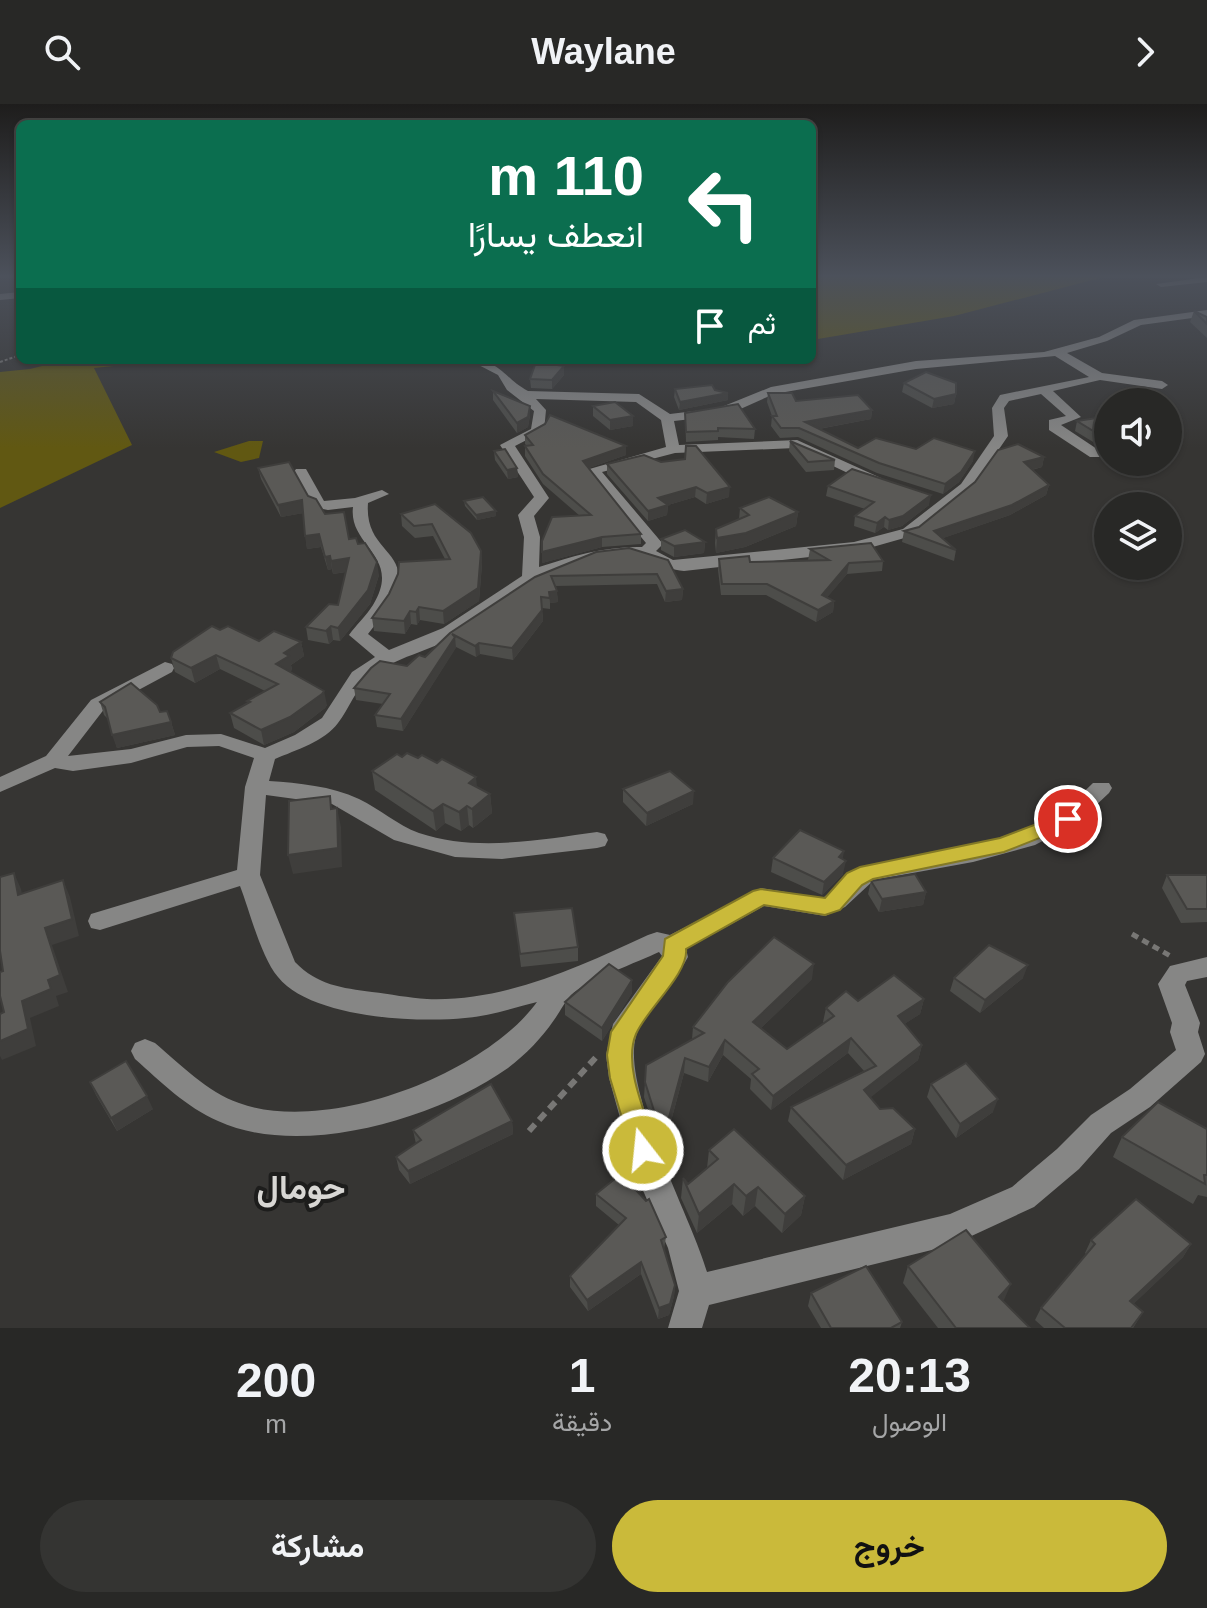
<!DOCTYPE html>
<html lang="ar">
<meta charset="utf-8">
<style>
body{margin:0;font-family:Arial,Vazirmatn,sans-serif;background:#343432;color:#f1f3f6;direction:rtl;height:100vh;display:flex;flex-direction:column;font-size:30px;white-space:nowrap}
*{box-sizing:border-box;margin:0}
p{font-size:26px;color:#a5a6a7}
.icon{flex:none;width:44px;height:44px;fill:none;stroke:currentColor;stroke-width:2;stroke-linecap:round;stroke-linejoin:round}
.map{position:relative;height:1224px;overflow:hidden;direction:ltr}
.details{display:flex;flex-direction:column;background:#282826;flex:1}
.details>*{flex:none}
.top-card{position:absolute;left:16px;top:16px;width:800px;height:244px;border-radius:12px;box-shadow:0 2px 6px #0004,0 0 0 2px #444443;direction:rtl;background:#0b6e4f;color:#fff;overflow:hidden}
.fabs{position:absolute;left:1094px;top:284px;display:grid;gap:16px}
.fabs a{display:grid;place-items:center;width:88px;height:88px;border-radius:50%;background:#282826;box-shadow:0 2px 6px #0004,0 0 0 2px #444443;font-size:40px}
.pin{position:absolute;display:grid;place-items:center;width:68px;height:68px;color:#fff;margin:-34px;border:4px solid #fff;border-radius:50%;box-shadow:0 2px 8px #0007}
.me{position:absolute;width:88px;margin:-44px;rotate:344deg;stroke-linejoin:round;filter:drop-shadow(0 0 6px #0008)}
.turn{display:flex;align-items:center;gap:28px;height:168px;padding:0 40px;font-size:36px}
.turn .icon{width:104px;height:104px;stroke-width:2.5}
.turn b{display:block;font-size:56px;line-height:68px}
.then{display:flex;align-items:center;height:76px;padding:0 40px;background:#0003;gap:16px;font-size:30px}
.eta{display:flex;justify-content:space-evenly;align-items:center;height:136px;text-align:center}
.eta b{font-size:48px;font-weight:700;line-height:56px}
.cta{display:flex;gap:16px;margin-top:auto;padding:16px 40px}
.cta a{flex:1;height:92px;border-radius:48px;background:#caba3a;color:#111;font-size:32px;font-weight:700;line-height:92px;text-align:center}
.cta a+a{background:#343432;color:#f1f3f6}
header{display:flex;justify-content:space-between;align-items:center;height:104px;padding:0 40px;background:#282826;font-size:36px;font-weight:700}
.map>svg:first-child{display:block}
</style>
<header><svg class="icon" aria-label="forward" viewBox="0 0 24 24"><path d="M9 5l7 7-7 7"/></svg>Waylane<svg class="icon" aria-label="search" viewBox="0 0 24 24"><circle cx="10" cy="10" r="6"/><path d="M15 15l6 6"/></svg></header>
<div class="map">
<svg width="1207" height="1224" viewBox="0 0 1207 1224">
<rect width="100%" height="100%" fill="#363533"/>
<g fill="#615812">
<polygon points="812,173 1104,173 954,212 812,236"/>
<polygon points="66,256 173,256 94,264 132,341 0,404 0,268 30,265"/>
<polygon points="249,337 263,337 259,354 241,358 214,348"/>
</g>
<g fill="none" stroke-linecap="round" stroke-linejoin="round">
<polyline stroke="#787775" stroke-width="2" stroke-dasharray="3 2" stroke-linecap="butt" points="0,258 20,251"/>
<polyline stroke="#787775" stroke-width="5" stroke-dasharray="7 5" stroke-linecap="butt" points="1132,830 1172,853"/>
<polyline stroke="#787775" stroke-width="6" stroke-dasharray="9 6" stroke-linecap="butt" points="529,1027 598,951"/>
<g fill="#868685" fill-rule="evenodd">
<polygon points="1207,173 1207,178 1161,183 1156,180"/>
<polygon points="20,188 20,194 0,196 0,190"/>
<path d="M1207 206V212L1141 221 1107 237 1067 249 1102 269 1162 277 1168 281 1162 285 1100 276 1053 287 1081 313 1061 321 1100 347V353H1090L1049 326V316L1066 312 1041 290 1009 297 1004 304 1008 332 971 386 915 431 855 448 684 467C660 465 644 450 620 452 552 458 512 497 457 531 429 548 396 552 369 574 356 584 349 605 338 619 325 637 296 646 275 655L269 677C299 679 331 682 359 695 380 705 397 721 419 729 476 748 539 736 597 728L605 730 608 736 605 742 597 744 502 755 455 753 394 736 332 700 266 691 260 771 295 858C317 881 342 884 372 888 390 890 409 894 427 895 505 898 579 863 648 831L657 828 670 831 761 784 823 794 860 763 973 742 1042 720 1066 705 1093 679H1109L1112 684 1109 689 1077 719 1035 741 973 758 874 776 845 803 825 812 764 802 686 845 688 853 684 860C672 877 641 915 636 932 621 986 691 1112 707 1168L950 1110 1012 1083 1057 1045 1091 1011 1130 985 1176 946 1170 928 1172 919 1158 880 1170 862 1207 853V873L1187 877 1185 881 1200 919 1198 928 1205 950 1201 958 1150 1003 1111 1029 1079 1065 1034 1103 952 1141 709 1201 702 1224H668L679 1187 668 1144 635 1068 609 974 606 951 613 920 662 852 659 848C640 857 584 878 571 891 565 897 560 908 554 916 541 935 526 950 508 964 436 1015 301 1055 218 1017 186 1003 161 978 135 955L131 947 135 939 145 935 155 939C180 960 207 988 239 999 326 1031 484 971 537 898 513 904 489 912 465 914 416 919 311 914 278 873 261 853 250 808 240 782L100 826 91 824 88 817 91 810 237 766 245 683 254 654 219 642 187 643 131 659 73 667 55 664 0 688V673L46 652 91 596 165 558 172 560 174 564 172 568 105 604 68 652 131 645 186 631 221 630 265 644 295 631 322 614 352 568 375 553 349 531C356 521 366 512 373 501 403 452 348 443 353 403L328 406 313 403 294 368 296 365H306L324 397 355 394 382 386 389 390 368 399C363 461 439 442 368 530L389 546 443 524 522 472 524 433 518 411 534 393 500 341 531 325 534 307 507 286 498 271 469 256C502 256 503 274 528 287L639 290 670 310 719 304 771 283 916 257 1044 248 1099 233 1134 216ZM1055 252 1089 273 1000 291 992 304 994 332 961 380 903 425 854 438 673 456 656 447 663 440 602 368 675 349 795 344 871 380H881V374L797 336 679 341 674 317 727 311 774 290 916 265ZM536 295 636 298 661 316 666 343 586 366 646 439 642 443C606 442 573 452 539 463L540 433 534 412 549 394 515 342 544 327 546 306Z"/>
</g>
</g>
<g fill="#4d4d4a">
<polygon points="1194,207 1207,213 1207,234 1190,218"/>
<polygon points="564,262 564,271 552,285 531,284 530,275"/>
<polygon points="904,279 956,290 954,300 932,304 902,288"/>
<polygon points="675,285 715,286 728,296 679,306 674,293"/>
<polygon points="493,287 530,302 530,311 528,323 517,329 493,296"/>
<polygon points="768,289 796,297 872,306 871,315 819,325 858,344 916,345 973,357 959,378 943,390 877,369 798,333 780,334 771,322 772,312 767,298"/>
<polygon points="593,302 633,322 610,326 593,312"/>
<polygon points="685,309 755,325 754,335 718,333 718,336 686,338"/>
<polygon points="1108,315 1108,347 1075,327 1077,317"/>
<polygon points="525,331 626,342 626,351 589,364 641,430 641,440 602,443 542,459 580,412 543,380 525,352 525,342 527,342 525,340"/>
<polygon points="790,337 835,356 834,366 806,368 789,347"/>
<polygon points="494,347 517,364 518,373 508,375 495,356"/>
<polygon points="1044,353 1042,363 1032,366 1049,381 1046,391 1010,411 943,434 956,446 954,457 902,438 904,427 919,423 975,378"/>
<polygon points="607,360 729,393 706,400 695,393 668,401 667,411 648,417 607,370"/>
<polygon points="258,364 308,392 349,435 358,440 379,471 370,500 340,537 333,536 329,540 308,536 306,523 338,501 346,468 333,470 332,465 328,466 321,443 307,445 303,409 281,413 261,375"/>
<polygon points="828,382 929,401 902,422 888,426 884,423 875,429 854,422 855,412 865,405 826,392"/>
<polygon points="464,397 496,412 477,416 465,402"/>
<polygon points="435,400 481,447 482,460 479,497 444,520 420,516 417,521 411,520 405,530 374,527 372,514 445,455 433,432 415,434 402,422 401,410"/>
<polygon points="740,404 798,408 796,422 745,443 716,449 715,439 716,425 739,415"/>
<polygon points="661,435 705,438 704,449 674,453 661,446"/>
<polygon points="629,444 683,485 682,496 665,498 657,480 556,482 558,498 550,499 550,505 542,504 543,517 513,556 480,550 476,553 456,543 403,627 377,623 375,611 383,600 356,596 354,584 425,553 535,473"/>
<polygon points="810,445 883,457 882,467 847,470 827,493 834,497 833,508 816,518 766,491 721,491 718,466 719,455 750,458 808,456"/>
<polygon points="220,526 259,537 301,538 304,552 291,561 292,566 290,567 327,601 325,604 294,628 264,641 234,624 230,609 248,599 247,597 265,587 220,565 195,579 175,568 171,554"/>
<polygon points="100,598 160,608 171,618 175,631 117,644 108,615 104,611"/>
<polygon points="402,653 477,683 490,690 492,709 473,724 469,721 461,727 445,719 436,727 375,686 372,667"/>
<polygon points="623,685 693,700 646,722 623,698"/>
<polygon points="773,754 843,755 843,770 822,791 771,768"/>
<polygon points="1167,771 1207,771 1207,818 1181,819 1162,784"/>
<polygon points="871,777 926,788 923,801 879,808 868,790"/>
<polygon points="514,809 578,843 578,857 521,863"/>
<polygon points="954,874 1023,874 980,909 950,887"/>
<polygon points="812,875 761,924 787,945 824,919 823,918 826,904 858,897 924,895 920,910 904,920 922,941 918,956 870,993 880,1005 915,1025 911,1040 843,1076 788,1017 791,1003 864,967 848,949 771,1006 750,985 751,975 723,951 708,978 684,969 667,1032 654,1024 644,993 646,961 692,935 693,923"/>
<polygon points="632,876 632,889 602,937 565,911 565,898"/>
<polygon points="90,978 153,1005 117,1027 96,991"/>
<polygon points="931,980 993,1008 956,1034 927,993"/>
<polygon points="512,1017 513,1030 410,1080 399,1066 396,1053 416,1040 413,1026"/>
<polygon points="1207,1025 1207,1093 1198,1091 1193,1100 1113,1053 1122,1033"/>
<polygon points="709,1046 805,1092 801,1111 782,1129 755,1102 743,1112 732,1100 697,1129 681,1094 683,1074 688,1080 707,1064"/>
<polygon points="596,1090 666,1133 664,1145 675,1181 674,1192 669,1211 658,1215 641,1170 588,1207 570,1183 570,1172 619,1121 596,1102"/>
<polygon points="1091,1136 1191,1140 1183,1153 1133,1200 1143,1208 1133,1224 1044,1224 1035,1216 1041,1204 1086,1150 1085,1149"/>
<polygon points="908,1162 1003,1197 1030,1224 938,1224 903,1179"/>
<polygon points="811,1189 902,1218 900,1224 821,1224 808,1202"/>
</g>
<g fill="#3f3e3c">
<polygon points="564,262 564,271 552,285 552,276"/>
<polygon points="728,289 728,296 679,306 680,298"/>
<polygon points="956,290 954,300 932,304 934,295"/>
<polygon points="530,302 530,311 528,323 517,329 517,319"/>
<polygon points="872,306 871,315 807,327 805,318"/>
<polygon points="633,312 633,322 610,326 610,316"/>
<polygon points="626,342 626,351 583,366 583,357"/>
<polygon points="975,347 973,357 959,378 943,390 945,380"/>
<polygon points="1044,353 1042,363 1022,368 1024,358"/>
<polygon points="517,364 518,373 508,375 507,366"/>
<polygon points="1049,381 1046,391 1010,411 932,438 934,427"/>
<polygon points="696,383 695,393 668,401 667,411 648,417 648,407 658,394"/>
<polygon points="730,383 729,393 706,400 707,389"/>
<polygon points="931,391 929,401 902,422 888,426 889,416"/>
<polygon points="302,396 304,409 281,413 278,401"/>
<polygon points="496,407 496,412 477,416 476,411"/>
<polygon points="798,408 796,422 745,443 716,449 717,434"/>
<polygon points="885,413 884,423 875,429 877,419"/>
<polygon points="319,430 321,443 307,445 305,432"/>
<polygon points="602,433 602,443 542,459 542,448"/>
<polygon points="705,438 704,449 674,453 674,442"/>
<polygon points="481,447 482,460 479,497 444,520 443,507"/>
<polygon points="330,452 332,465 328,466 325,453"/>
<polygon points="349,454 351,467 333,470 331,457"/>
<polygon points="377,458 379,471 370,500 340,537 338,524"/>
<polygon points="849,459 847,470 820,502 822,491"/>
<polygon points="683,485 682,496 665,498 666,487"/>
<polygon points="557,487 558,498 550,499 549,488"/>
<polygon points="834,497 833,508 816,518 818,506"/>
<polygon points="419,503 420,516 417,521 416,508"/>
<polygon points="542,506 543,517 513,556 512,544"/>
<polygon points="410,507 411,520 405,530 404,517"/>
<polygon points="331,522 333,536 329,540 326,527"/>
<polygon points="455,533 456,544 403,627 401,615"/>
<polygon points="301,538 304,552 291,561 292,566 279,574 276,560 284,549"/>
<polygon points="479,539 480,550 476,553 475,542"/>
<polygon points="216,551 220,565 195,579 191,564"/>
<polygon points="324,587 327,601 325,604 294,628 264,641 261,626"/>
<polygon points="171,618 175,631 117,644 112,631"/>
<polygon points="476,673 478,692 469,679"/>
<polygon points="694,687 693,700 646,722 647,709"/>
<polygon points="490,690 492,709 473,724 472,705"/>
<polygon points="443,700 445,719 436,727 433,707"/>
<polygon points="467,702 469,721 461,727 459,708"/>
<polygon points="337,704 341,723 342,763 293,770 288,751"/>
<polygon points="844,747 842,760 846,757 843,770 822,791 824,778 839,753"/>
<polygon points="14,769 21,785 25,807 18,791"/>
<polygon points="63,776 70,793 79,832 52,841 68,888 56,892 59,902 30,914 36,942 2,956 0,952 0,937 22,897 48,876 45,824"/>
<polygon points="926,788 923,801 879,808 882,795"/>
<polygon points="814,860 812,875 752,933 753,918"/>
<polygon points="1028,861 1023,874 980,909 985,896"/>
<polygon points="632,876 632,889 602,937 602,924"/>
<polygon points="924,895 920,910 894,927 898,912"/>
<polygon points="851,934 848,949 771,1006 773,992"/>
<polygon points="725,936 723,951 708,978 709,963"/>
<polygon points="922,941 918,956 861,1001 864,986"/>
<polygon points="685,954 684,969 667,1032 668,1017"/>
<polygon points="147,992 153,1005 117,1027 111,1014"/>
<polygon points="998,995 993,1008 956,1034 960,1020"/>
<polygon points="512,1017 513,1030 410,1080 408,1067"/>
<polygon points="915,1025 911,1040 843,1076 846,1061"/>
<polygon points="734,1080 732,1100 697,1129 699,1110"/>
<polygon points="758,1083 755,1102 743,1112 746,1092"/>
<polygon points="805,1092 801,1111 782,1129 785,1110"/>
<polygon points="1191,1140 1183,1153 1123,1210 1130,1197"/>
<polygon points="641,1158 641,1170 588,1207 587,1196"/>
<polygon points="1011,1180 1004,1196 992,1209 999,1193"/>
<polygon points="675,1181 674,1192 669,1211 658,1215 659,1204"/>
</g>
<g fill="#5a5956" stroke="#3f3e3c" stroke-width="2">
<polygon points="1194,207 1207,213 1207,220"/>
<polygon points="536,258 564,262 552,276 530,275"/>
<polygon points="926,268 956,279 956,290 934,295 904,279"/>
<polygon points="712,281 715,286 728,289 680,298 675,285"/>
<polygon points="493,287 530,302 528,313 517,319"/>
<polygon points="768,289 792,289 796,297 858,291 872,306 805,318 858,344 876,334 916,345 934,334 975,347 961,368 945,380 879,359 799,324 781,324 772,312 777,312"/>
<polygon points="615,298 633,312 610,316 593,302"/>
<polygon points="738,300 755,325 718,324 718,327 686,328 685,309"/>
<polygon points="550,311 626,342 583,357 641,430 602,433 542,448 542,437 552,413 591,411 543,370 525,342 533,341 525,331 545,320"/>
<polygon points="1103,313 1108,315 1108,336 1077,317"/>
<polygon points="790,337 835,356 808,358"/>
<polygon points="1018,340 1044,353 1024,358 1049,381 1012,401 934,427 956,446 904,427 919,423 975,378 998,346"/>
<polygon points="686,342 696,342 730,383 707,389 696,383 658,394 668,401 648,407 607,360 644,351 661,358 685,355"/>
<polygon points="505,345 517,364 507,366 494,347"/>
<polygon points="289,358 308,392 316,395 325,410 344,408 349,435 356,434 358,440 365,439 377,458 368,486 338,524 331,522 326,527 306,523 329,500 338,501 349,454 331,457 330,452 325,453 319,430 305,432 302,396 278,401 258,364"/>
<polygon points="852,365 931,391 903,412 889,416 885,413 877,419 855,412 874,398 828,382"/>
<polygon points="483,393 496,407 476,411 464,397"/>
<polygon points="769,393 798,408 746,429 717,434 716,425 749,411 740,404"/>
<polygon points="435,400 471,429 481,447 478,484 443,507 419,503 416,508 410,507 404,517 372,514 389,490 398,470 399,458 450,455 432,420 414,422 401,410"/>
<polygon points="685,426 705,438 674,442 661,435"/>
<polygon points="871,439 883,457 849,459 822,491 834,497 818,506 767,480 722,480 719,455 749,452 750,458 829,456 810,445"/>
<polygon points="629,444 668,456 683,485 666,487 657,470 551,472 557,487 549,488 550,494 541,493 542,506 512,544 479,539 475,542 452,530 455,533 401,615 375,611 390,590 354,584 371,564 380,557 407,562 419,551 425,553 450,529 535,473 596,448"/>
<polygon points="212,522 220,526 228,522 259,537 274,527 301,538 284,549 289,552 276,560 324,587 322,590 290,613 261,626 230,609 250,598 247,597 278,580 216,551 191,564 171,554 173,548"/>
<polygon points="131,579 157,601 160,608 167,607 171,618 112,631 105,603 100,598"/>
<polygon points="407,649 418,654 422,651 437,659 442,655 476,673 469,679 490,690 472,705 467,702 459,708 443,700 433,707 372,667 397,650 402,653"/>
<polygon points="670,667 694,687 647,709 623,685"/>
<polygon points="330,692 331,705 337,704 338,744 288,751 289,697"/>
<polygon points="800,726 844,747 839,753 846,757 824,778 773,754"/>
<polygon points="14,769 18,791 63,776 72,815 45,824 60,871 48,876 51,885 22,897 28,925 0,937 0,910 4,908 0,892 0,868 3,867 0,847 0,773"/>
<polygon points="915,770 926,788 882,795 871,777"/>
<polygon points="1167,771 1207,771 1207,805 1187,805"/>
<polygon points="572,804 578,843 520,850 514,809"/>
<polygon points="774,833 814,860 753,918 787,945 834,912 826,904 846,887 858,897 894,871 924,895 898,912 922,941 864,986 880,1005 893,1004 915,1025 846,1061 791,1003 876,962 851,934 773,992 752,970 759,965 725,936 709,963 685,954 668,1017 655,1010 645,978 646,961 704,929 693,923 728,878"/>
<polygon points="989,841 1028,861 985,896 954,874"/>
<polygon points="609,860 632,876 602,924 565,898"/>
<polygon points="126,957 147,992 111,1014 90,978"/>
<polygon points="966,959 998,995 960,1020 931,980"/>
<polygon points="491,980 512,1017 408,1067 396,1053 421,1036 413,1026"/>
<polygon points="1158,998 1207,1025 1207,1071 1204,1071 1205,1080 1122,1033"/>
<polygon points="734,1025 805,1092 785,1110 758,1083 746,1092 734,1080 699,1110 683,1074 688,1080 718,1055 709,1046"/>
<polygon points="621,1070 646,1097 649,1095 666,1133 661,1136 675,1181 670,1200 659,1204 641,1158 587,1196 570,1172 626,1114 596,1090"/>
<polygon points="1136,1095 1191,1140 1130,1197 1143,1208 1131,1224 1065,1224 1041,1204 1095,1140 1091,1136"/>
<polygon points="966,1126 1011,1180 999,1193 1030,1224 956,1224 908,1162"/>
<polygon points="866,1162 902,1218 891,1224 831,1224 811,1189"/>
</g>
<linearGradient id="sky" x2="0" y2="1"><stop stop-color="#1e1d1c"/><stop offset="0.5" stop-color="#4c515b"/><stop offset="1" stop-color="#4c515b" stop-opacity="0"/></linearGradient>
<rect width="1207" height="344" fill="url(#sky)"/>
<path fill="#caba3a" stroke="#837926" stroke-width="2" d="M1068 708 1078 715 1075 720 1004 748 873 775 862 781 840 806 825 811 764 801 686 845C689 869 646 906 636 930 622 963 648 1014 657 1046L653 1054 643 1058 634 1054 610 974 607 951 611 928 663 852 665 835 753 787 761 785 825 794 847 769 860 763 1000 734Z"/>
<g text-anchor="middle" stroke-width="8" stroke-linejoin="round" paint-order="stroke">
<g font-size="34" font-weight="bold" fill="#d8d7d4" stroke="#1d1d1c">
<text x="301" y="1095">حومال</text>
</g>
</g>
</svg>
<div class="fabs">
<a><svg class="icon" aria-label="sound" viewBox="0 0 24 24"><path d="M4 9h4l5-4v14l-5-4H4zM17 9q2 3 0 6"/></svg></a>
<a><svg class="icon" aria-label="layers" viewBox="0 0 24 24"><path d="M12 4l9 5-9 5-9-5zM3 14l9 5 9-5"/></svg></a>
</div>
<div class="pin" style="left:1068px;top:715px;background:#d93025"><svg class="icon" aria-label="arrive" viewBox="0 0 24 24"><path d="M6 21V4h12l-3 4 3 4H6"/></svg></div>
<svg class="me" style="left:643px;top:1046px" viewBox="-20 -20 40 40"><circle r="17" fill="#caba3a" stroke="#fff" stroke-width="3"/><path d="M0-11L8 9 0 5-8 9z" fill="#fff"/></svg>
<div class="top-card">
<div class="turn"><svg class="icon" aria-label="left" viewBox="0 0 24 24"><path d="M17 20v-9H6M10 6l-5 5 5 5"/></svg><div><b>110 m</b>انعطف يسارًا</div></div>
<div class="then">ثم<svg class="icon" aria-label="arrive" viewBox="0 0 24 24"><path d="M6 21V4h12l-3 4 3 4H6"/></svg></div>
</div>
</div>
<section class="details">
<div class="eta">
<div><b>20:13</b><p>الوصول</p></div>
<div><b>1</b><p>دقيقة</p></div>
<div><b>200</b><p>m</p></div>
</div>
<div class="cta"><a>خروج</a><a>مشاركة</a></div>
</section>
